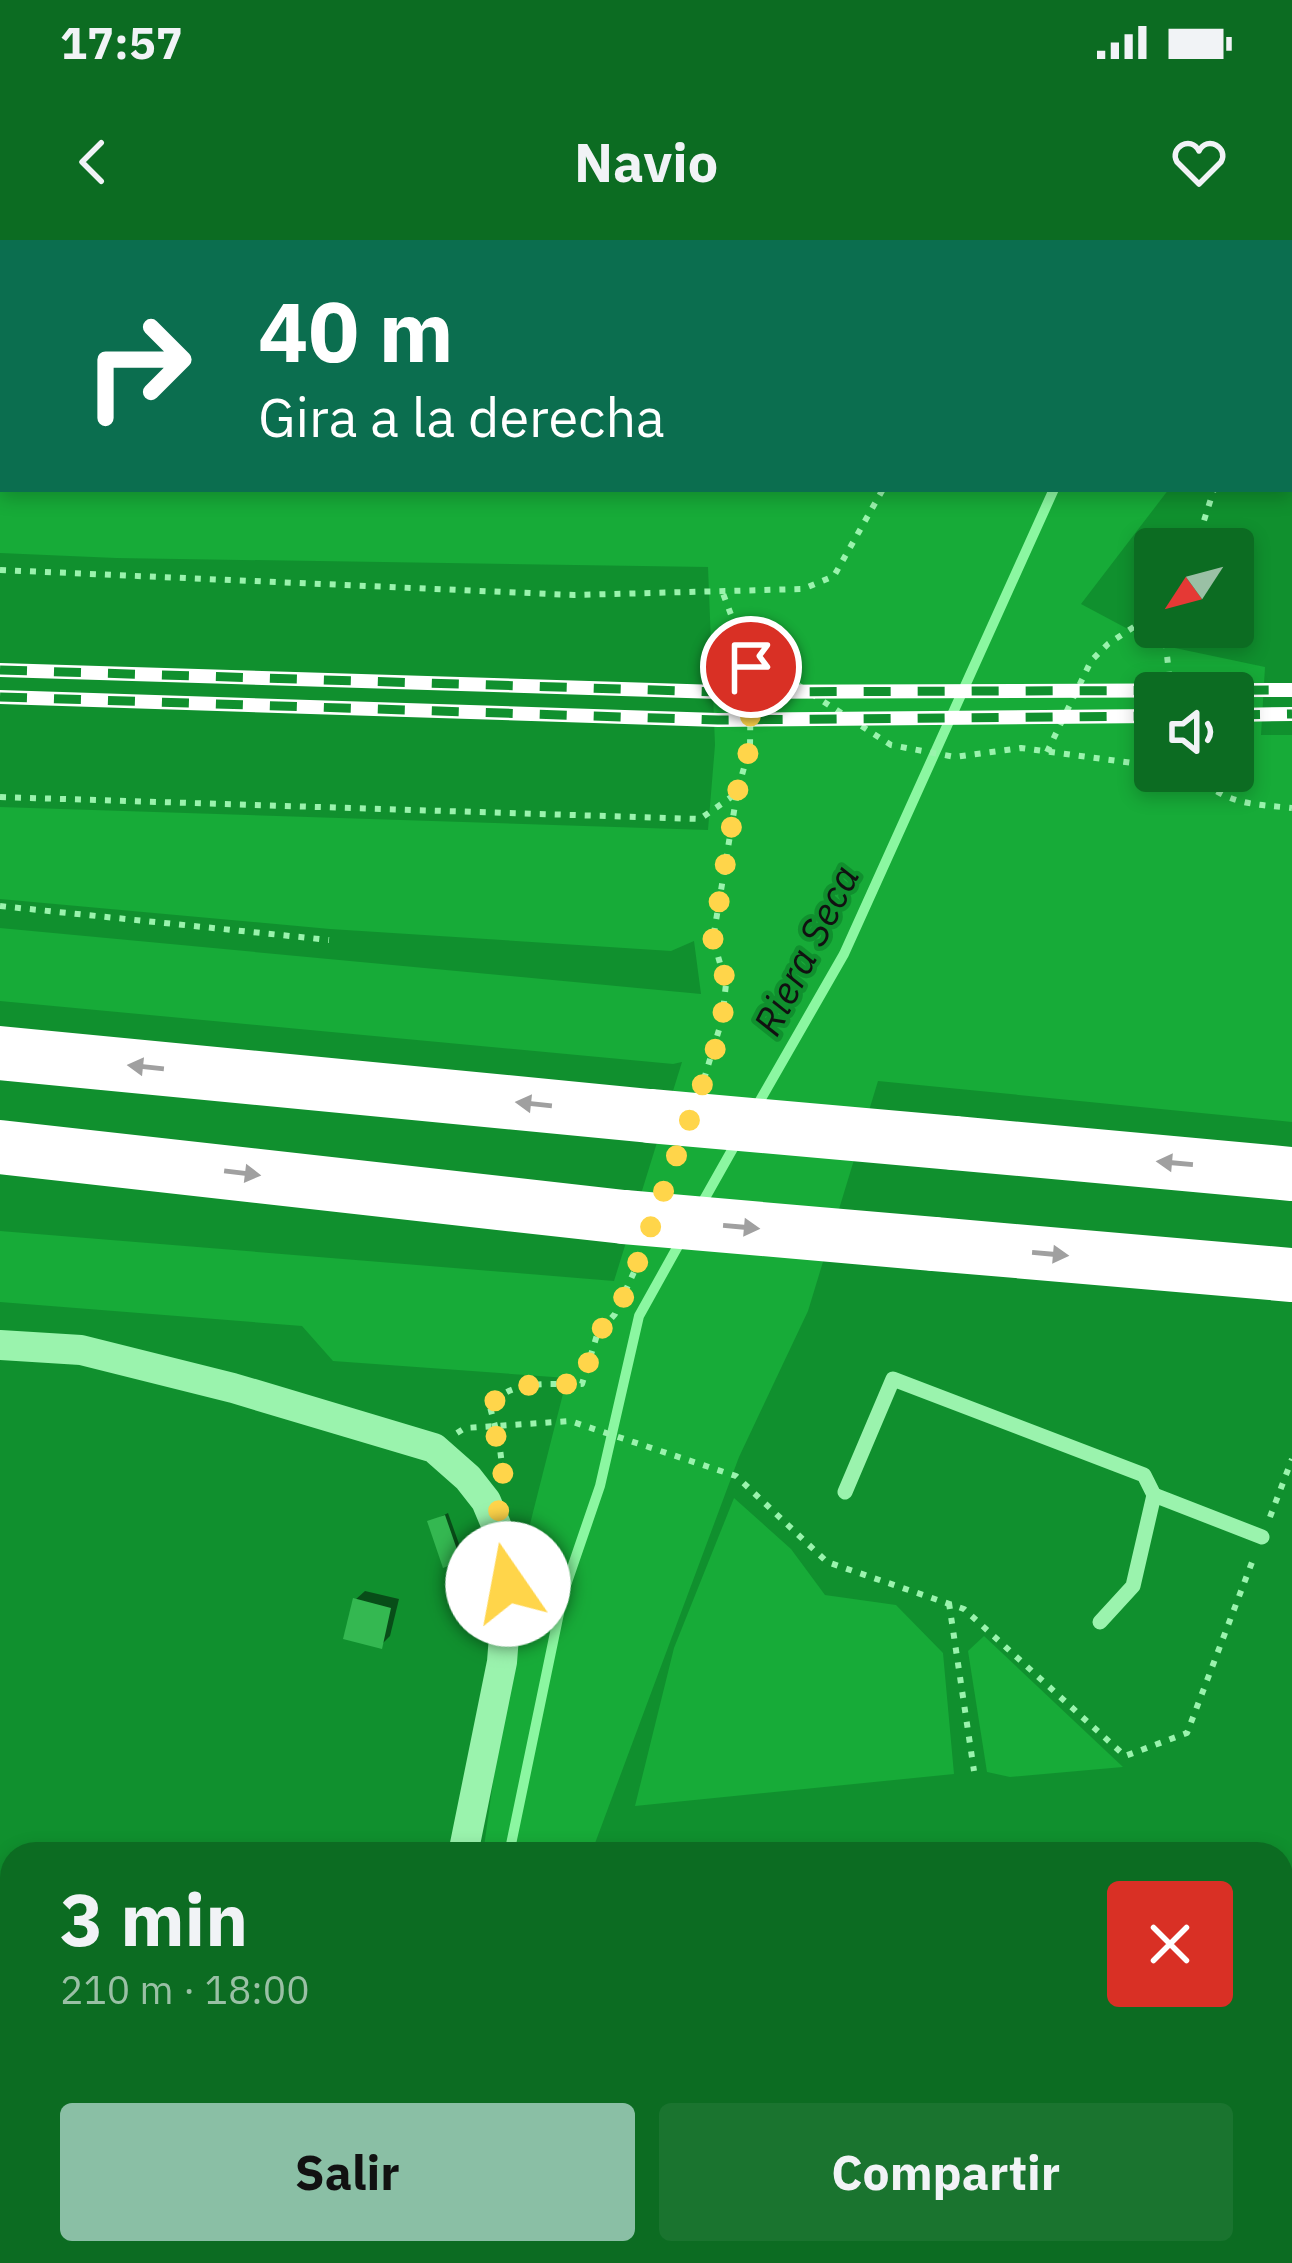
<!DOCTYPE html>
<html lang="es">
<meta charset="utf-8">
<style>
body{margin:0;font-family:"IBM Plex Sans",sans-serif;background:#1a742f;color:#f1f3f6;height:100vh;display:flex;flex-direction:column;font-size:45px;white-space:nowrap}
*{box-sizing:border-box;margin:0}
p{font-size:39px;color:#9ac0a5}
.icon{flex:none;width:66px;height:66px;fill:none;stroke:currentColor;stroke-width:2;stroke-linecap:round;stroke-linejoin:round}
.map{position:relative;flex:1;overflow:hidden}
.panel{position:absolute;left:0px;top:1602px;width:1293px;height:423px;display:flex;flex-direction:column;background:#0c6c22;border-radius:36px 36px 0 0;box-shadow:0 6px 18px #0003}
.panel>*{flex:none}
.top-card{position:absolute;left:0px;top:0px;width:1293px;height:252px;box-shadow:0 6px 18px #0003;background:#0b6e4f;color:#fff;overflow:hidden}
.needle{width:78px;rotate:234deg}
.fabs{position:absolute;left:1134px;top:288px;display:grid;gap:24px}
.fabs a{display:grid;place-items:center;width:120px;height:120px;border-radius:12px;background:#0c6c22;box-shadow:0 6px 18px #0003;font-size:60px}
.pin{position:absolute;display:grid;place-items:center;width:102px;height:102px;color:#fff;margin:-51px;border:6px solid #fff;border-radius:50%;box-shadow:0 3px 12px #0007}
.me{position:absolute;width:132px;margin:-66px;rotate:348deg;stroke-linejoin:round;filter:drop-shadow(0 0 9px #0008)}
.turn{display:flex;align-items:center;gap:42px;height:252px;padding:0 60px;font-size:54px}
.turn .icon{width:156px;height:156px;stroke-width:2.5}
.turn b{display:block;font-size:84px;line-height:102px}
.round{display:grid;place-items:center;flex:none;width:126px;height:126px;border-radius:12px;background:#1a742f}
.headline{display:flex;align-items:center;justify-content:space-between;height:204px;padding:0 60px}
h1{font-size:72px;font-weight:700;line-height:90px}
.cta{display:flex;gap:24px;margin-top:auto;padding:24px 60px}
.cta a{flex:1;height:138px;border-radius:12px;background:#8abfa5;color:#111;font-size:48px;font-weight:700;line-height:138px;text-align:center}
.cta a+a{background:#1a742f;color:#f1f3f6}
.status{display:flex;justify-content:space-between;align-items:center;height:84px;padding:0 60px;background:#0c6c22;direction:ltr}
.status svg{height:33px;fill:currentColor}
header{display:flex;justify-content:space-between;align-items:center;height:156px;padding:0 60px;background:#0c6c22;font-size:54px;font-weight:700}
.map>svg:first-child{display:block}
</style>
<div class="status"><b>17:57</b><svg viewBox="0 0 49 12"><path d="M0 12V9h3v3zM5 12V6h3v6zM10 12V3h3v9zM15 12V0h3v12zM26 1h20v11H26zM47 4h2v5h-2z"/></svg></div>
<header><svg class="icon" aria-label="back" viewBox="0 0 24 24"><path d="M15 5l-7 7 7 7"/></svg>Navio<svg class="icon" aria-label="heart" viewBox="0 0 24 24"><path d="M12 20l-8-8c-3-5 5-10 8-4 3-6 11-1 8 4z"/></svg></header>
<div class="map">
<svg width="1292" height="2023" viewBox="0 0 1292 2023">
<rect width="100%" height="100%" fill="#10902e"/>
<g fill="#17ab38" fill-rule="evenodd">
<path d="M0 47H3V249H1169L1081 364 1156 404 1265 427 1261 495H1292V882L878 841 808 1071 739 1217 591 1614H483L528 1292 567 1138 333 1121 302 1086 0 1062V991L614 1041 682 822 673 824 0 761V688L701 754 694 701 671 711 330 689 0 659V567L708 590 715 505 708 327 116 318 0 313ZM1155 453H1233V531H1155Z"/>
<polygon points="734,1258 791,1309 825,1355 896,1365 943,1413 954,1534 635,1566 674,1408"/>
<polygon points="984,1396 1123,1527 1010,1537 987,1532 968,1411"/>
<polygon points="187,2013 358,2013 357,2023 194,2023"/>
</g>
<g fill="#0007">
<polygon points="894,0 976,0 975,3 893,3"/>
<polygon points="448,1273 463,1315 460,1318 430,1282"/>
<polygon points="365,1351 399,1359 390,1396 381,1405 355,1360"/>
</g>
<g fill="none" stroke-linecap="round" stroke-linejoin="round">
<g stroke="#8bf7a1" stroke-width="10">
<polyline points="1210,3 1213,0"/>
<polyline points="754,871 844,714 1054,249"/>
<polyline points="701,965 736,903"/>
<polyline points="509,1614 563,1354 600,1246 639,1076 683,997"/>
<polyline points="428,2023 430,2013"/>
</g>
</g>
<g fill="#34b851">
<polygon points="445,1275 461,1321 443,1328 427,1281"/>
<polygon points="353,1358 391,1368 382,1409 343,1399"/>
</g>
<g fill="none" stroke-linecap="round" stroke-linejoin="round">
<g stroke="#9af3ad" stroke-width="6" stroke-dasharray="6 9" stroke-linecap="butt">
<polyline points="1033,3 1035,0"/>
<polyline points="0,101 3,101"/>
<polyline points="1290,137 1292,135"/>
<polyline points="1195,309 1214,249"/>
<polyline points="0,330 574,355 803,349 834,336 883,249"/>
<polyline points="1164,387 1171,453"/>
<polyline points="748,413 891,505 955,517 1021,508 1155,526"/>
<polyline points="1047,512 1091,421 1108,404 1140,383 1155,386"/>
<path d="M1195 531C1221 565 1253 564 1292 568"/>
<polyline points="0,557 700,579 737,553 750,506 751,427 722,351"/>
<polyline points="0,666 329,700"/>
<polyline points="704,839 722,780 726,744 713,699 737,553"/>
<polyline points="457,1193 465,1188 570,1181 736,1236 827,1322 964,1369 1125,1516 1187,1493 1254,1317"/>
<path d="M503 1233 499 1201 490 1167C510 1138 550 1145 582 1144L597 1095 615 1074 639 1021"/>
<polyline points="1270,1277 1292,1219"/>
<polyline points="949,1363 974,1531"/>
</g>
<g stroke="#9af3ad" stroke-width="15">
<polyline points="845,1252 893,1139 1144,1235 1154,1255"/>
<polyline points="1100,1382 1133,1346 1154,1255 1262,1297"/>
</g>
<g stroke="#9af3ad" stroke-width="30">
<polyline points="0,1105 81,1110 233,1148 434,1208 468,1238 486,1261 502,1299 508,1344 502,1422 463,1614"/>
<polyline points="381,2023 383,2013"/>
</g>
<g stroke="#fff" stroke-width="54">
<polyline points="0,813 650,876"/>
<polyline points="954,903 1292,934"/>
<polyline points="0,907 624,977"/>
<polyline points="934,1004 1292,1035"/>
<polyline points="0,1824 12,1841"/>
<polyline points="0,1906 12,1922"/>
<polyline points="77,2013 84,2023"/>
<polyline points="136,2013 143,2023"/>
</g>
<g stroke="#fff" stroke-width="14">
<g id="rail">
<polyline points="0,430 719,452 1292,450"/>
<polyline points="0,457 718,480 1155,476"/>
<polyline points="1233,475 1292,474"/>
<polyline points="1256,2023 1292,2019"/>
</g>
</g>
<use href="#rail" stroke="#10902e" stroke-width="9" stroke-dasharray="27" stroke-linecap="butt"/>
<g stroke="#fff" stroke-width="54">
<polyline points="650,876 954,903"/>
<polyline points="624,977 934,1004"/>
</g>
</g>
<defs><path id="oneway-solid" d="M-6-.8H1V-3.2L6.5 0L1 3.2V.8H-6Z" transform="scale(3)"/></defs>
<g fill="#a0a0a0">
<use href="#oneway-solid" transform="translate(146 827) rotate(-174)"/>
<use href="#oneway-solid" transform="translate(534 864) rotate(-174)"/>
<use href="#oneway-solid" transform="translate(1175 923) rotate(-175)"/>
<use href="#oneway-solid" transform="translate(242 933) rotate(7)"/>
<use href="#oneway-solid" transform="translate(741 987) rotate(5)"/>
<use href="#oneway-solid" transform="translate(1050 1014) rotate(5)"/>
</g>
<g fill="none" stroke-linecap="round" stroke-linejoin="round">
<path stroke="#ffd54a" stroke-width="21" stroke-dasharray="0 37.8" d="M508 1344 502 1299 495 1283C512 1231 498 1216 490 1167 509 1138 551 1145 582 1144L597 1094 615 1074 628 1049 715 810 722 780 727 744 713 699 737 553 750 506 751 427"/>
</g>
<g text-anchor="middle" stroke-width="9" stroke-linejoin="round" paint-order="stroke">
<g font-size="39" font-style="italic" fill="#111" stroke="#10902e">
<text transform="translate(806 710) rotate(-63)" y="14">Riera Seca</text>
</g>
</g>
</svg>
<div class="fabs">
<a><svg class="needle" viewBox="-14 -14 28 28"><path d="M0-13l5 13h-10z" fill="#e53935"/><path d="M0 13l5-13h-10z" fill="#9ac0a5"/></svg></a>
<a><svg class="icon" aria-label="sound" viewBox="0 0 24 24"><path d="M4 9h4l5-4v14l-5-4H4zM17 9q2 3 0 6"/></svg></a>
</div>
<div class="pin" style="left:751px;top:427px;background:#d93025"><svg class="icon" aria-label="arrive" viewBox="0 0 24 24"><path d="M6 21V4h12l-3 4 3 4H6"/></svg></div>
<svg class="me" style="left:508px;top:1344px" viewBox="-20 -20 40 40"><circle r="19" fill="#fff"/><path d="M0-13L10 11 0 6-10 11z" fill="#ffd54a"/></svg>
<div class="top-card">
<div class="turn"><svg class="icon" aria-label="right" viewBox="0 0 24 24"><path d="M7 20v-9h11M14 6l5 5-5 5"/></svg><div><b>40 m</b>Gira a la derecha</div></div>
</div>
<section class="panel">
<div class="headline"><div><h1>3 min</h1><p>210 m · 18:00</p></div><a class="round" style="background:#d93025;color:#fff"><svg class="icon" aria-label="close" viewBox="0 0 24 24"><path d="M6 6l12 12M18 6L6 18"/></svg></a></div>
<div class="cta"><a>Salir</a><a>Compartir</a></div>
</section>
</div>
